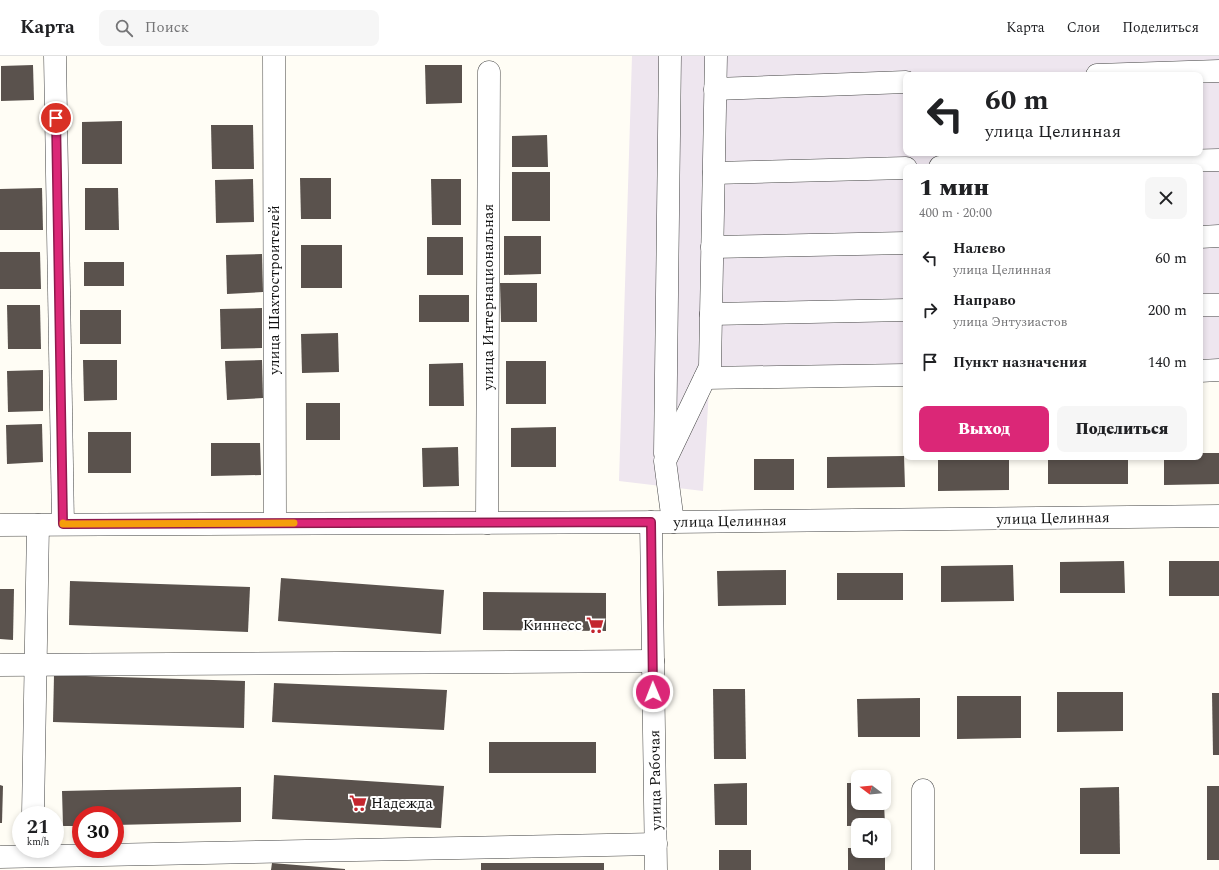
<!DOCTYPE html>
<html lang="ru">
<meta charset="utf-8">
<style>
body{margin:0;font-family:Spectral,serif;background:#f6f6f6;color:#202124;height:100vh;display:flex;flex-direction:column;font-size:15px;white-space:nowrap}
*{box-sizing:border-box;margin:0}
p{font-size:13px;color:#757577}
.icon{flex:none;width:22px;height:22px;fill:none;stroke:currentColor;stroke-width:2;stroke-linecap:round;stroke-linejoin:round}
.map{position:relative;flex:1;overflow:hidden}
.panel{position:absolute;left:903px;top:108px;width:300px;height:296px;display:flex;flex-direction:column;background:#fff;border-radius:8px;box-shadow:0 2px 6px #0003}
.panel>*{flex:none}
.guide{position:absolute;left:903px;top:16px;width:300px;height:84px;border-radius:8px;box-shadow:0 2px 6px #0003;background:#fff;color:#202124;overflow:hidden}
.needle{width:26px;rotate:286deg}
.fabs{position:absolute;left:851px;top:714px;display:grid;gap:8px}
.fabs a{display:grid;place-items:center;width:40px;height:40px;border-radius:8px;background:#fff;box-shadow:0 2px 6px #0003;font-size:20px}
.speed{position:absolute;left:12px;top:750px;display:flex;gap:8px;font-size:20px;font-weight:700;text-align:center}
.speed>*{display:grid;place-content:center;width:52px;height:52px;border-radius:50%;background:#fff;box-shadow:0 2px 6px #0003;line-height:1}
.speed small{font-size:10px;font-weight:400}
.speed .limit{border:6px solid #d22;background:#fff;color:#111}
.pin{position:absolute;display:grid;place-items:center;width:34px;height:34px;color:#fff;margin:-17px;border:2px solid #fff;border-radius:50%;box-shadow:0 1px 4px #0007}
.me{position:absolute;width:44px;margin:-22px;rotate:359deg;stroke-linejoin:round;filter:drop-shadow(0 0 3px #0008)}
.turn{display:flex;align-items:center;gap:14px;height:84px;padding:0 16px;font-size:18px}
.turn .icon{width:52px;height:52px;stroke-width:2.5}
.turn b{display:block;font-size:28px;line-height:34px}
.round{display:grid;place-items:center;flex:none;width:42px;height:42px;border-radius:8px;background:#f6f6f6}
.overview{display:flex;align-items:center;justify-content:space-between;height:68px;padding:0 16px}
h1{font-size:24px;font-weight:800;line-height:30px}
.primary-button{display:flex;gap:8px;margin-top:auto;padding:8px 16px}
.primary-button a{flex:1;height:46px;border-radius:8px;background:#db2777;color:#fff;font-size:16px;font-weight:800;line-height:46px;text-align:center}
.primary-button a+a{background:#f6f6f6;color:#202124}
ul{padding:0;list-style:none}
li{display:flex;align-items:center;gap:12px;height:52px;padding:0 16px}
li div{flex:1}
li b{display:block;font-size:15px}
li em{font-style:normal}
header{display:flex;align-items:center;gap:24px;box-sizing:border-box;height:56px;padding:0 20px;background:#fff;border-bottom:1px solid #e0e0e0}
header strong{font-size:19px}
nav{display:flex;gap:22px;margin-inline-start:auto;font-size:14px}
.search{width:280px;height:36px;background:#f6f6f6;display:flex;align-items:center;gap:10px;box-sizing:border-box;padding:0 14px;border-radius:8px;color:#757577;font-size:15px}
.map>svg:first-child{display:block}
</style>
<header>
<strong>Карта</strong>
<div class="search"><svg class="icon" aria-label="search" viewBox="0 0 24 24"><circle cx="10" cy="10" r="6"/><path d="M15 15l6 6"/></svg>Поиск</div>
<nav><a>Карта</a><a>Слои</a><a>Поделиться</a></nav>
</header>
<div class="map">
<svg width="1219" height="814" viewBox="0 0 1219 814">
<rect width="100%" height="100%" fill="#fffdf5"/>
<path fill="#eee6ef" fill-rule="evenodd" d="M632 0H1219V322L1200 323V111H906V329L709 333 703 435 619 425ZM906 19H1200V97H906Z"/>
<g fill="#5a524d">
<polygon points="33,9 34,44 1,45 1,10"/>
<polygon points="425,9 462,9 462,47 426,48"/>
<polygon points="122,65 122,108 82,108 82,66"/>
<polygon points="211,69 253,69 254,113 212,113"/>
<polygon points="547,79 548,111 512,111 512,80"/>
<rect x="512" y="116" width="38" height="49"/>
<polygon points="300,122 331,122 331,163 301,163"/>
<polygon points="253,123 254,166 216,167 215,124"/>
<polygon points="431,123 461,123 461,169 432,169"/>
<polygon points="42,132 43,174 0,174 0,133"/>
<polygon points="85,132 118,132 119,174 85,174"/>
<polygon points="504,180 541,180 541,218 504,219"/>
<rect x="427" y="181" width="36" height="38"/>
<rect x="301" y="189" width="41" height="43"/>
<polygon points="0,196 40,196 41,233 0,233"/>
<polygon points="262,198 263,236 227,238 226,199"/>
<rect x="84" y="206" width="40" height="24"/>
<polygon points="500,227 537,227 537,266 501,266"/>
<rect x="419" y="239" width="50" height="27"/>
<polygon points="7,249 40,249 41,293 8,293"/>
<polygon points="262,252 262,292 221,293 220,253"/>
<rect x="80" y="254" width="41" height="34"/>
<polygon points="338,277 339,316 302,317 301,278"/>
<polygon points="83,304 117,304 117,344 84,345"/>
<polygon points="262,304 263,342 227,344 225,305"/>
<rect x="506" y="305" width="40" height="43"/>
<polygon points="463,307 464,350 429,350 429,308"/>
<polygon points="43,314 43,355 8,356 7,315"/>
<rect x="306" y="347" width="34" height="37"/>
<polygon points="42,368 43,406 7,408 6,369"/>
<polygon points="556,371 556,411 511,411 511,372"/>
<rect x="88" y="376" width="43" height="41"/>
<polygon points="211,387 260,387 261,419 211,420"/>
<polygon points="458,391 459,430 423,431 422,392"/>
<polygon points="1200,397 1219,397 1219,428 1164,429 1164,401 1200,401"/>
<polygon points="904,400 905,431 827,432 827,401"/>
<rect x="1048" y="401" width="80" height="27"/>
<rect x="754" y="403" width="40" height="31"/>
<polygon points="1009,403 1009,434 938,435 938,404"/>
<polygon points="1124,505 1125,537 1060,537 1060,506"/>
<rect x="1169" y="505" width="50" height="35"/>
<polygon points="1013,509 1014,545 941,546 941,510"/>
<polygon points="786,514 786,549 718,550 717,515"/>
<rect x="837" y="517" width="66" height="27"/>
<polygon points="281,522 444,534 441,578 278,565"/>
<polygon points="70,525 250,531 248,576 69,569"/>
<polygon points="0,533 14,533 13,584 0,583"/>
<polygon points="483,536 606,537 606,575 483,574"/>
<polygon points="54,619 245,625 244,672 53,666"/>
<polygon points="274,627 447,634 444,674 272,666"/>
<polygon points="713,633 745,633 746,703 714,703"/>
<polygon points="1057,636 1123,636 1123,675 1057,676"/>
<polygon points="1212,637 1219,637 1219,699 1213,699"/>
<polygon points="957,640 1021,640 1021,682 957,683"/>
<polygon points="920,642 920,681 858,681 857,643"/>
<rect x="489" y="686" width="107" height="31"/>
<polygon points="274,719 444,730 441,772 272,763"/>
<polygon points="747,727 747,769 715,769 714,728"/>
<polygon points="847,727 858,727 858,747 884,747 885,769 847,770"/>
<polygon points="0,729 3,730 2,767 0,767"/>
<rect x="1207" y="730" width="12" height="74"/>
<polygon points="241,731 241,766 115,769 115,759 81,759 81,770 63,770 62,735"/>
<polygon points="1119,731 1120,798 1080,798 1080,732"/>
<polygon points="848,792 858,792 858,795 885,795 885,814 848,814"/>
<rect x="719" y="794" width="32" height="20"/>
<polygon points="272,807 345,813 345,814 271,814"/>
<rect x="481" y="807" width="123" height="7"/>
</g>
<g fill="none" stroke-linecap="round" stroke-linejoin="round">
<g stroke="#444" stroke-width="23">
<g id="minor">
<polyline points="55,0 63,468"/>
<polyline points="274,0 275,467"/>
<polyline points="1097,19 1219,15"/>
<polyline points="715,33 906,26"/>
<polyline points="940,111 1219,104"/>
<polyline points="714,117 906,112"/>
<polyline points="1200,181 1219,180"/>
<polyline points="712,191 906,187"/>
<polyline points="1200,249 1219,249"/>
<polyline points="711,258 906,254"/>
<polyline points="1200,315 1219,314"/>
<polyline points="705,322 906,319"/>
<polyline points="665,398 670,0"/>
<polyline points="651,466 656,814"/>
<polyline points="673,466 665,405 710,311 716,0"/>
<polyline points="487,467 489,16"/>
<polyline points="0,469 673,466 1219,460"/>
<polyline points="0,609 653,605"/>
<polyline points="33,759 38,469"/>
<polyline points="0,801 656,788"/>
<polyline points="923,814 923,734"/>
</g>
</g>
<use href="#minor" stroke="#fff" stroke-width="22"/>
</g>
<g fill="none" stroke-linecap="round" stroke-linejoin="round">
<g stroke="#8e194d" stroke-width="10">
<polyline id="route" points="56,62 63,468 651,466 653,636"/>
</g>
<use href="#route" stroke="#db2777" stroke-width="7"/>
<polyline stroke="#f59e0b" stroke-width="7" points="63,467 63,468 294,467"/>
</g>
<defs>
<g id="supermarket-bare" transform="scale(1.38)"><path d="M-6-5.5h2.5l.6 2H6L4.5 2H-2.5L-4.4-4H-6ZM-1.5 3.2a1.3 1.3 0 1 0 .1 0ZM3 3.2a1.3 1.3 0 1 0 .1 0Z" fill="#c4262e" stroke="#fff" stroke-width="2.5" paint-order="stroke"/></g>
</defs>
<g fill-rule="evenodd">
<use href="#supermarket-bare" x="595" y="569"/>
<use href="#supermarket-bare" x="358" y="747"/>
</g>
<g text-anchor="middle" stroke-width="4" stroke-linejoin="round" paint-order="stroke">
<g font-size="15" fill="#111" stroke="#fff">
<text transform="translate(274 234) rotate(-90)" y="5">улица Шахтостроителей</text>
<text transform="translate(488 241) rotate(-90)" y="5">улица Интернациональная</text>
<text transform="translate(1053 462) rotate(-1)" y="5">улица Целинная</text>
<text transform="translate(730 465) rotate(-1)" y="5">улица Целинная</text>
<text transform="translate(655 724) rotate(-91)" y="5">улица Рабочая</text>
</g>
<g font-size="15" fill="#111" stroke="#fff" text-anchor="end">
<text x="582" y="574">Киннесс</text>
<text x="371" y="752" text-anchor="start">Надежда</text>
</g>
</g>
</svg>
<div class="fabs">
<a><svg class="needle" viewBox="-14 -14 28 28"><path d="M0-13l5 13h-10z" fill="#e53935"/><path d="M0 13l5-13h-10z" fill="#757577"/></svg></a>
<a><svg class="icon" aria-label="sound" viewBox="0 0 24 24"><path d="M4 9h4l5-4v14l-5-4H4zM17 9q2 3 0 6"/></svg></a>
</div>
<div class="speed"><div>21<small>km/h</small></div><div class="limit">30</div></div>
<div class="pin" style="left:56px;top:62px;background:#d93025"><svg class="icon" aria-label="arrive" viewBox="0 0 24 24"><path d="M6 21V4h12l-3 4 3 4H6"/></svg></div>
<svg class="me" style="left:653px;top:636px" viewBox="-20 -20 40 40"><circle r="17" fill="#db2777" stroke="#fff" stroke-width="3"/><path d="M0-11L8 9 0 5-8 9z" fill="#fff"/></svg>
<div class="guide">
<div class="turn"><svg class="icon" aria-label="left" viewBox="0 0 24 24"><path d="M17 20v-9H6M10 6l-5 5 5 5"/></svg><div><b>60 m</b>улица Целинная</div></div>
</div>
<section class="panel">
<div class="overview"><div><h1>1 мин</h1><p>400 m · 20:00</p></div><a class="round"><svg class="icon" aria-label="close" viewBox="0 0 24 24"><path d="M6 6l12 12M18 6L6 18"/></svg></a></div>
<ul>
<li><svg class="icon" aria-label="left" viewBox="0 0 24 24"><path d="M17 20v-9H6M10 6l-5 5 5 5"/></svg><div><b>Налево</b><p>улица Целинная</p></div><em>60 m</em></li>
<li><svg class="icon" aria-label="right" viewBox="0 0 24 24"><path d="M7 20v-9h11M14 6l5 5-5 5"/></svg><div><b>Направо</b><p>улица Энтузиастов</p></div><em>200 m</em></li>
<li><svg class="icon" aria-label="arrive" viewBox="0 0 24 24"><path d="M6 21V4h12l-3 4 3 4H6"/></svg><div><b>Пункт назначения</b></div><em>140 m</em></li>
</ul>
<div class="primary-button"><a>Выход</a><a>Поделиться</a></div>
</section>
</div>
